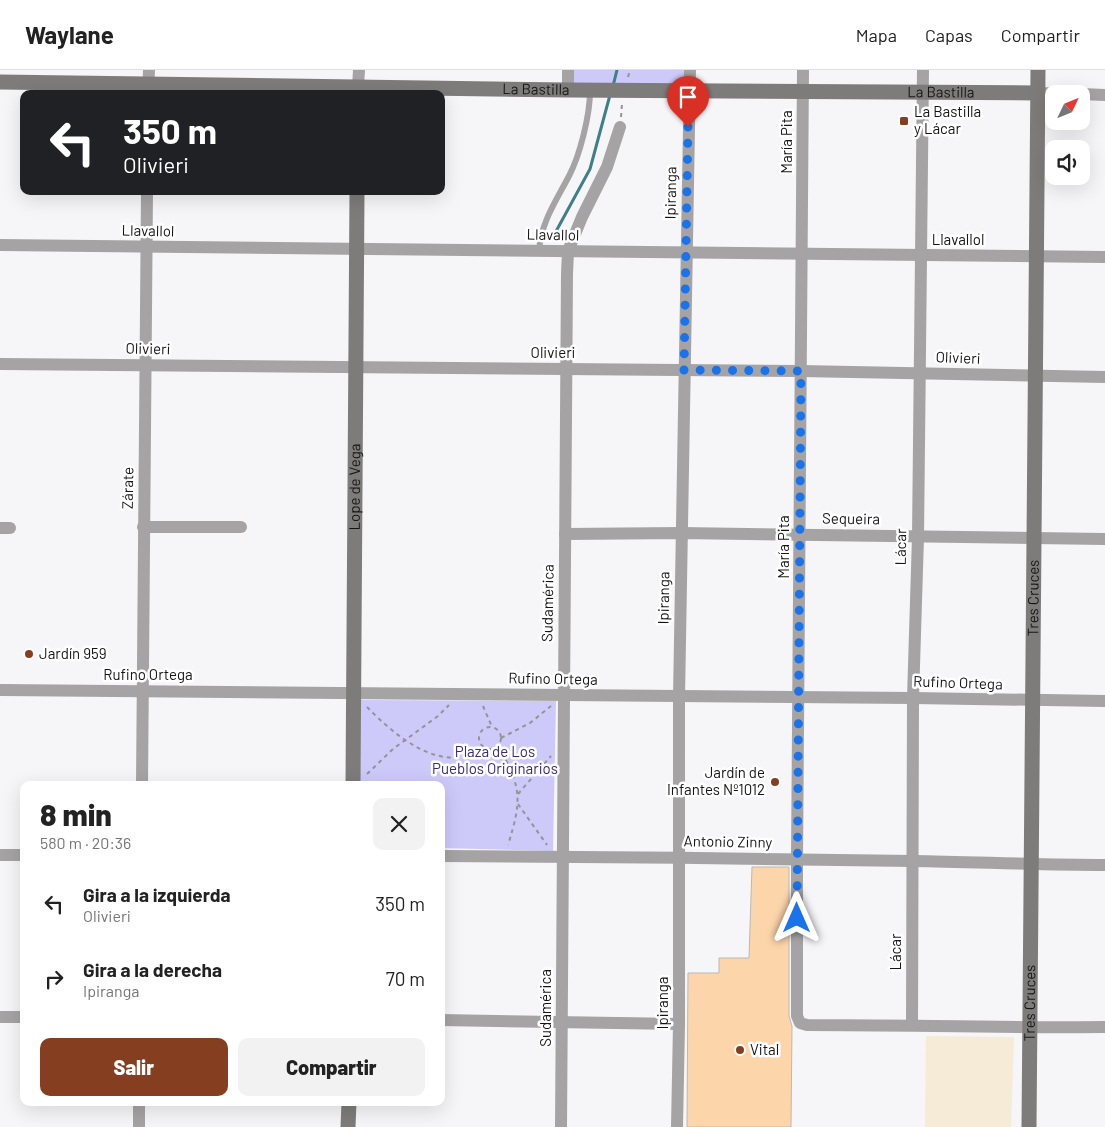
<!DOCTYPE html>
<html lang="es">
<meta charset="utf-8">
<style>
body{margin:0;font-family:Barlow,sans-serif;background:#f2f2f2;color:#222;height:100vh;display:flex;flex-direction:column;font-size:19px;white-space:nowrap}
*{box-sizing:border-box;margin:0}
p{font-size:16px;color:#767676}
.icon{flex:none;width:28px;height:28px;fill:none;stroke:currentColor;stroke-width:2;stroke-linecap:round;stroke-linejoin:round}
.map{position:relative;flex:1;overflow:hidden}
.drawer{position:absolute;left:20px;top:711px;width:425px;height:325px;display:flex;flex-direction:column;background:#fff;border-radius:10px;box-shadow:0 5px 20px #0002}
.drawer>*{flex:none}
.banner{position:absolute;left:20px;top:20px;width:425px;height:105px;border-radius:10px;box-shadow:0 5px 20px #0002;background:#202124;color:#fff;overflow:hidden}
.needle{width:32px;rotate:47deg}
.tools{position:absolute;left:1045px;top:15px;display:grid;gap:10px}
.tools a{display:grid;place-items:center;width:45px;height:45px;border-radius:10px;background:#fff;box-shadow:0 5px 20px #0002;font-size:25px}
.pin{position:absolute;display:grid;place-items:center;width:42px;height:42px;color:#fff;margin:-51px -21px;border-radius:50% 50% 50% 0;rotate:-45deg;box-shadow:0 0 5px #0007}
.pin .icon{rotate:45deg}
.me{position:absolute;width:55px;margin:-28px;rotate:0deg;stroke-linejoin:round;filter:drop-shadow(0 0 4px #0008)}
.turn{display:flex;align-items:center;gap:18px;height:105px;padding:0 20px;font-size:22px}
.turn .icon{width:65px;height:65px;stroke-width:2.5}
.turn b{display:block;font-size:35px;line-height:42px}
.round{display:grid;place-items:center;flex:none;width:52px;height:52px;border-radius:10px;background:#f2f2f2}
.summary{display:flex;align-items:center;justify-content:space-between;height:85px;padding:0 20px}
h1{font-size:30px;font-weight:800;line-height:38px}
.primary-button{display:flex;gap:10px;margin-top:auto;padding:10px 20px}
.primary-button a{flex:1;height:58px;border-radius:10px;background:#863e20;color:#fff;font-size:20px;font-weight:800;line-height:58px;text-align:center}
.primary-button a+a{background:#f2f2f2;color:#222}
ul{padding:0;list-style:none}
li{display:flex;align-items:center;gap:15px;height:75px;padding:0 20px}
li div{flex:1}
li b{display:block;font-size:19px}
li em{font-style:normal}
header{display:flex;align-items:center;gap:30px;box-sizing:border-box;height:70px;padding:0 25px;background:#fff;border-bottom:1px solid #e0e0e0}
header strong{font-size:24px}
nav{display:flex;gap:28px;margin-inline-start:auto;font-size:18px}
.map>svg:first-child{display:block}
</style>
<header>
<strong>Waylane</strong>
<nav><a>Mapa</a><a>Capas</a><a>Compartir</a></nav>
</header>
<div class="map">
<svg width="1105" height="1057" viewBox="0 0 1105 1057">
<rect width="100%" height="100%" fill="#f6f5f8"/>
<polygon fill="#f5ebd6" points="926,966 1014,967 1011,1057 925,1057"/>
<g fill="#cdc9f9">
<polygon points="568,0 690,0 689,21 568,20"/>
<polygon points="359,630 556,631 553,781 441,778 441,715 359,715"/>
</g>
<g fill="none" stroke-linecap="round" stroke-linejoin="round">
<g stroke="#3f7f87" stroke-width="3">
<polyline points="613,16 617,0"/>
<polyline points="554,165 590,99 610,25"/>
</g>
</g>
<polygon fill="#fcd5aa" stroke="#bab8b6" points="752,797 789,797 789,946 792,956 791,1057 687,1057 688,903 719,903 719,888 749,888"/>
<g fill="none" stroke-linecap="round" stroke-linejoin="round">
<g stroke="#949496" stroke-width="2" stroke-dasharray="4 4" stroke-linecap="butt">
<polyline points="628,7 630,0"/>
<polyline points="621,47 622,34"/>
<polyline points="483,636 492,657"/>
<path d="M367 637C396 667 443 706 484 678"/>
<circle cx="490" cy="668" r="11"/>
<polyline points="501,668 530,653 551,636"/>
<path d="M498 676C522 717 522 730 508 775"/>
<polyline points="367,704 393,679 438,646 449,635"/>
<polyline points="518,724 551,686"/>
<polyline points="518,734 547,775"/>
</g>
<path stroke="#a5a3a3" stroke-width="6" d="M539 181C541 152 556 131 569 106 580 85 590 45 590 21"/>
<g stroke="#a5a3a3" stroke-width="12">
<path d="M803 0 797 790V946L800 953 807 955C906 955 1006 958 1105 957"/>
<polyline points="358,17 359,0"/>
<polyline points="568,20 568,0"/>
<polyline points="1038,23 1072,24"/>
<polyline points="148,24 149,0"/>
<polyline points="1081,24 1105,25"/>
<polyline points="0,175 1105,187"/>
<polyline points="0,294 801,301 1105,307"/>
<polyline points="143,457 241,457"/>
<polyline points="0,458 10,458"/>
<polyline points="565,464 681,463 1105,469"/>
<polyline points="0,620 913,628 1105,631"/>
<polyline points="142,715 147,121"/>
<polyline points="0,785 24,785"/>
<path d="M441 786C598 787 756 788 913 791 977 792 1041 795 1105 795"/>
<polyline points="0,947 24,947"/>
<polyline points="441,950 679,954"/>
<polyline points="912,955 913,628 918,467 923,0"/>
<polyline points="139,1057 139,1032"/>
<polyline points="561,1057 567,204 568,181 582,147 607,97 620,57"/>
<polyline points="677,1057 679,954 679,627 690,0"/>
</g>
<g stroke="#7e7c7b" stroke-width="15">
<path id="s1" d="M0 12 568 20 1038 23"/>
<path id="s2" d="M353 715 357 121"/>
<polyline points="348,1057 349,1032"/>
<path id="s3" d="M1029 1057 1038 0"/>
</g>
</g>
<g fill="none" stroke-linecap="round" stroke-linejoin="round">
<polyline stroke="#1a73e8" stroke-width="9" stroke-dasharray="0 16.2" points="688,57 684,300 801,301 797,848"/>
</g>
<g fill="#863e20" stroke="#fff" stroke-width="2">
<rect x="899" y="46" width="10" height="10" rx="2.5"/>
<circle cx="29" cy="584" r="5"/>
<circle cx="775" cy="712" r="5"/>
<circle cx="740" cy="980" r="5"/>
</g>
<g text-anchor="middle" stroke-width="5" stroke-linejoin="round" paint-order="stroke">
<g font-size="15" fill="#151515" stroke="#fff">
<text dy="5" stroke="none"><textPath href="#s1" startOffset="536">La Bastilla</textPath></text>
<text dy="5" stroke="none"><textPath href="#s1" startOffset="941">La Bastilla</textPath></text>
<text transform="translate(787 72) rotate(-90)" y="5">María Pita</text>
<text transform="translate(671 123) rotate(-89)" y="5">Ipiranga</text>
<text transform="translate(148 161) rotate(1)" y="5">Llavallol</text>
<text transform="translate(553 165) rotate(1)" y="5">Llavallol</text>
<text x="958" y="175">Llavallol</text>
<text transform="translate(148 279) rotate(1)" y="5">Olivieri</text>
<text x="553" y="288">Olivieri</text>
<text transform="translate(958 288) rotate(2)" y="5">Olivieri</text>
<text transform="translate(128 418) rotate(-89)" y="5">Zárate</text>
<text dy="5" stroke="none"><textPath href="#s2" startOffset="298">Lope de Vega</textPath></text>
<text transform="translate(851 449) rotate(1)" y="5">Sequeira</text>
<text transform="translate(784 477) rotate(-90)" y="5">María Pita</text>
<text transform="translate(901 477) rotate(-89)" y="5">Lácar</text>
<text transform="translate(664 528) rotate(-89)" y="5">Ipiranga</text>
<text dy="5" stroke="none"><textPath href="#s3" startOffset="529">Tres Cruces</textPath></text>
<text transform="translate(548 533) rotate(-89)" y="5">Sudamérica</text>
<text x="148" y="610">Rufino Ortega</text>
<text transform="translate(553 609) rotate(1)" y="5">Rufino Ortega</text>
<text transform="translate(958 613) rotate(2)" y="5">Rufino Ortega</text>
<text transform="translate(728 772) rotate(1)" y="5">Antonio Zinny</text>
<text transform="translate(896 882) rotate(-90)" y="5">Lácar</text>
<text transform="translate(663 933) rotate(-90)" y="5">Ipiranga</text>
<text dy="5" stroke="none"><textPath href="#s3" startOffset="124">Tres Cruces</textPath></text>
<text transform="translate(546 938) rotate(-90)" y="5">Sudamérica</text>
</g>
<g font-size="15" fill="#151515" stroke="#fff" text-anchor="start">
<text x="914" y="47">La Bastilla<tspan x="914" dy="17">y Lácar</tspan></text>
<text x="39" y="589">Jardín 959</text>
<text x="765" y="708" text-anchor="end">Jardín de<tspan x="765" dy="17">Infantes Nº1012</tspan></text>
<text x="750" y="985">Vital</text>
</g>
<g font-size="15" fill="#3b2b73" stroke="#fff">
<text x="495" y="687">Plaza de Los<tspan x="495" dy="17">Pueblos Originarios</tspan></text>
</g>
</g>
</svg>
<div class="tools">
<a><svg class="needle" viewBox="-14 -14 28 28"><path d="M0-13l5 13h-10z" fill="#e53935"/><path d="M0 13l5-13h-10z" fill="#767676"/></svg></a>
<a><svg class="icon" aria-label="sound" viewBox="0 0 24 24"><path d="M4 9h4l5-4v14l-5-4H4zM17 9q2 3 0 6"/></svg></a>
</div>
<div class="pin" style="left:688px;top:57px;background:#d93025"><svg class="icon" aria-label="arrive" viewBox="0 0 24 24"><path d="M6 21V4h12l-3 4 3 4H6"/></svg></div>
<svg class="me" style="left:797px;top:848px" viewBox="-20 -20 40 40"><path d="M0-17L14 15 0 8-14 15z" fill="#1a73e8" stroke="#fff" stroke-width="4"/></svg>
<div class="banner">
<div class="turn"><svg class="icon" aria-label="left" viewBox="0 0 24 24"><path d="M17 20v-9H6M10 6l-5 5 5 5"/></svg><div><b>350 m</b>Olivieri</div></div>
</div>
<section class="drawer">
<div class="summary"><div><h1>8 min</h1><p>580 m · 20:36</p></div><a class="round"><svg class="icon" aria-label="close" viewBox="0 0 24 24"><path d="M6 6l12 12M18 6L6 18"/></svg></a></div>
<ul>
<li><svg class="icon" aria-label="left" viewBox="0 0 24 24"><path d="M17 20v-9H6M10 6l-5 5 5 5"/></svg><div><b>Gira a la izquierda</b><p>Olivieri</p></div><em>350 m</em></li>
<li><svg class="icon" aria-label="right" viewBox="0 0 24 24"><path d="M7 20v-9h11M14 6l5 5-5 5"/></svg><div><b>Gira a la derecha</b><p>Ipiranga</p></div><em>70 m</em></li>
</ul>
<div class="primary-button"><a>Salir</a><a>Compartir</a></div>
</section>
</div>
